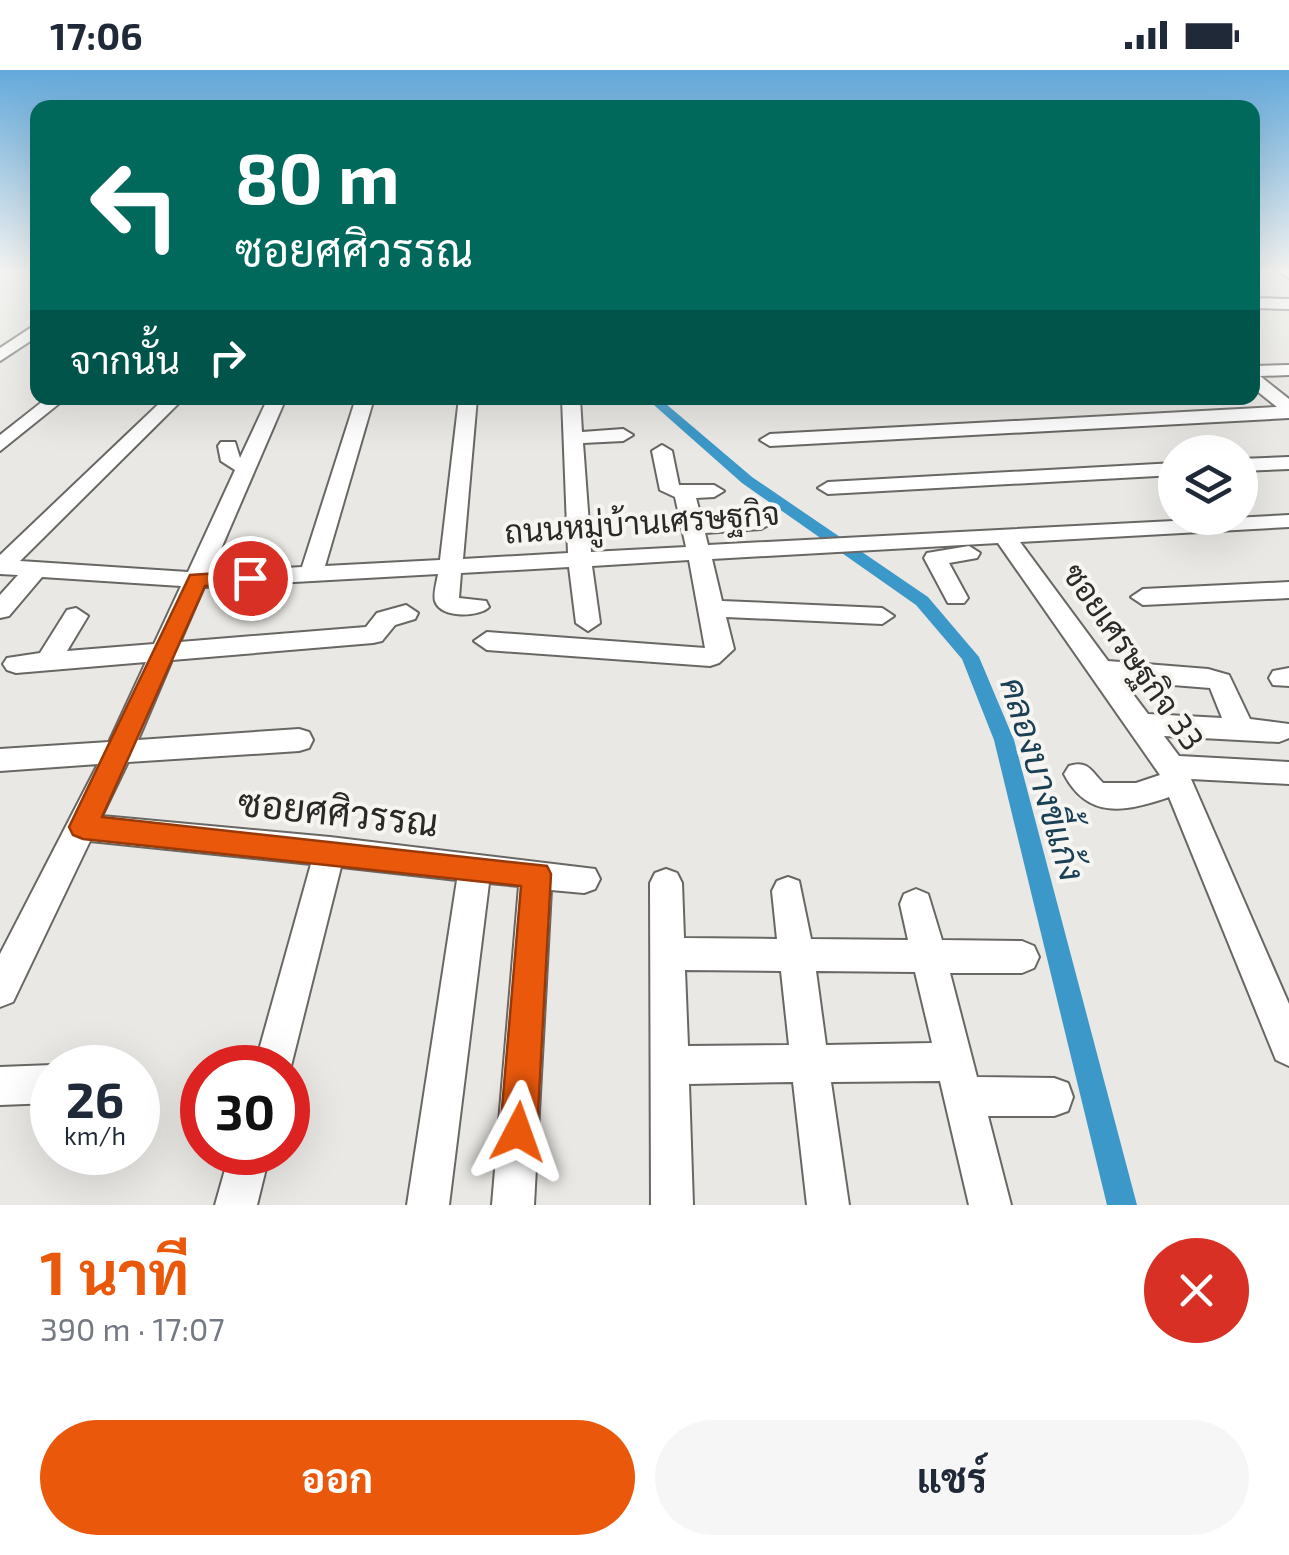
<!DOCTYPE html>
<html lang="th">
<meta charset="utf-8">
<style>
body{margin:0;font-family:"Exo 2",Sarabun,sans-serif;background:#f6f6f7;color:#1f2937;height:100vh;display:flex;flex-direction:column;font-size:38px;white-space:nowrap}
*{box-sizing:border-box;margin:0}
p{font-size:32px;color:#747a83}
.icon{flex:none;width:55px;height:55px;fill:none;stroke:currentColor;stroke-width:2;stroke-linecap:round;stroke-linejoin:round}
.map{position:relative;height:1135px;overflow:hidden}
.panel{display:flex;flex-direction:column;background:#fff;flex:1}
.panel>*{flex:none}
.guide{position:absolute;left:30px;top:30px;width:1230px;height:305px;border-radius:20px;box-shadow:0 10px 40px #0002;background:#00695c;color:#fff;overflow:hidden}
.fabs{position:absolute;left:1158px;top:365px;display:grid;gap:20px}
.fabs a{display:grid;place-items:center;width:100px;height:100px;border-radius:50%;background:#fff;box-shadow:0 10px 40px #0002;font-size:50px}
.speed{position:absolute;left:30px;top:975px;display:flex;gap:20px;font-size:50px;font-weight:700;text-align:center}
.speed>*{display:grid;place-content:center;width:130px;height:130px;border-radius:50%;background:#fff;box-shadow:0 10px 40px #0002;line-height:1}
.speed small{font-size:25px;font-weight:400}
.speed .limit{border:15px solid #d22;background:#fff;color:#111}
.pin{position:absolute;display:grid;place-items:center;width:85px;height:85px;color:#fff;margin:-42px;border:5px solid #fff;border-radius:50%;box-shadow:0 2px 10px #0007}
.me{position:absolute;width:110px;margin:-55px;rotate:4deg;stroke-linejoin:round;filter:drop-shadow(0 0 8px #0008)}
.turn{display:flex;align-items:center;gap:35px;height:210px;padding:0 40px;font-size:45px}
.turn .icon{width:130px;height:130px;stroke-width:2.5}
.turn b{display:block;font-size:70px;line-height:85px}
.then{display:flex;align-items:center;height:95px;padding:0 40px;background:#0003;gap:20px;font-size:38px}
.round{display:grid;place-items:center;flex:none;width:105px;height:105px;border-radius:52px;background:#f6f6f7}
.summary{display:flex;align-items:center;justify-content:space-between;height:170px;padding:0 40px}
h1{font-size:60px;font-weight:700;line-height:75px;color:#ea580c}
.cta{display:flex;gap:20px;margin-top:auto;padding:20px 40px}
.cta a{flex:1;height:115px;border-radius:60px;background:#ea580c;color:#fff;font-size:40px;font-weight:700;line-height:115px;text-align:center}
.cta a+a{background:#f6f6f7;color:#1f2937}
.status{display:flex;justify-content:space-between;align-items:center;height:70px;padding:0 50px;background:#fff;direction:ltr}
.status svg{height:28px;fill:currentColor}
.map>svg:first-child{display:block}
</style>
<div class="status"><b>17:06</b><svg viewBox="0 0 49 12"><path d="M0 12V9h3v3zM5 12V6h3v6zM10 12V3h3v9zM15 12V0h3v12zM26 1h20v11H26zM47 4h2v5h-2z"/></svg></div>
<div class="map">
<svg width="1289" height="1135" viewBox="0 0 1289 1135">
<rect width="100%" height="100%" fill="#e9e8e4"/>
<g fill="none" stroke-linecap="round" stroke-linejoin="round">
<polygon fill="#3c98c8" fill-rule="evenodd" points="646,328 659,328 752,407 928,527 979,587 1014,670 1137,1135 1107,1135 994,670 962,589 916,535 742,413"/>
<g stroke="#696764" stroke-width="4">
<g id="minor">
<polygon points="1276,200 1289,200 1289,208"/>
<polygon points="1252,228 1289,229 1289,239 1252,238"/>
<polygon points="38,253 38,266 0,291 0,278"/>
<polygon points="1289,295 1289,305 1260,306 1289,329 1289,348 770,376 760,370 770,364 1277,337 1252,317 1252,296"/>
<polygon points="47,328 66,328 0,381 0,365"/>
<path d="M165 328H184L20 491 188 502 235 400 221 391 218 376 221 372H235L240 388 268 328H286L211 502 302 497 356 328H374L325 496 440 490 459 328H477L463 489 568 483 562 328H580L582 362 623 359 633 365 623 371 583 373 591 482 686 477 675 427 660 420 652 381 662 375 672 381 679 415H714L724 421 714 427 696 428 702 450 761 447 772 453 761 459 705 463 708 475 1289 445V457L1020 472 1108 591 1208 599 1229 605 1250 649 1289 654V668L1279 672 1164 666 1179 686 1289 692V714L1191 709 1289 934V996L1276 990 1169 727C1126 742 1088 750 1064 704L1069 696C1088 690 1091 701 1103 713H1136L1160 705 998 473 712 489 722 531 882 538 894 546 882 554 726 547 734 579 719 593 710 596 487 580 474 571 487 562 705 578 689 490 592 496 600 553 588 561 576 553 569 497 461 503 459 528 486 531 489 537C479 547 441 549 435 531 433 524 437 511 438 504L204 517 180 572 366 557 377 543 406 535 418 543 415 549 395 555 382 571 373 573 172 590 138 670 299 659 309 662 313 670 309 678 299 681 128 692 102 746 330 767 595 799 600 809 595 819 584 823 551 820 534 1135H492L519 816 489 813 449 1135H407L457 810 341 797 288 1008V998H254L311 794 90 771 13 932 0 937V884L98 694 0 701V679L109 672 146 592 16 603 7 600 3 594 7 588 40 583 67 540 76 538 88 546 67 581 154 574 181 516 42 507 9 546 0 548V525L18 505 0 504V485ZM1123 611 1210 618 1222 648 1148 644Z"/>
<polygon points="1289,387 1289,399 1240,401 1240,389"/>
<polygon points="1175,393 1175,405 828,424 818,418 828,412"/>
<polygon points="969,476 980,483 977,488 949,493 968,528 964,533 948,533 924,488 927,483"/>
<polygon points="1289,512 1289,528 1143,535 1131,527 1143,519"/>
<polygon points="1289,598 1289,616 1273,615 1269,608 1273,601"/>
<path d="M666 799 677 803 682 813 684 868 777 869 772 821 777 811 788 807 799 811 811 869 908 870 900 834 904 824 916 819 928 824 942 870 1022 871 1034 876 1039 887 1034 898 1022 903H950L977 1007 1054 1008 1068 1013 1073 1027 1068 1041 1054 1046H988L1011 1135H969L940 1011 831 1012 849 1135H807L793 1012 689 1014 693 1135H651L650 813 655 803ZM685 900 781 901 789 975 688 976ZM816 901 915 902 932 973 826 975Z"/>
<polygon points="52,995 58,998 52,998 52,1033 0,1035 0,997"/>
<polygon points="230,1082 270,1082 257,1135 215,1135"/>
</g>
</g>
<use href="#minor" fill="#fff" fill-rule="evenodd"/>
</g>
<linearGradient id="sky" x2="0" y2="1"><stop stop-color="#63a9db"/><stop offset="0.56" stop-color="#f5f5f3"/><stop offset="1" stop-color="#f5f5f3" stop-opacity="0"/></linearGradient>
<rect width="1289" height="359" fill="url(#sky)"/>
<polygon fill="#ea580c" stroke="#983908" stroke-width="2.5" points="250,501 258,503 261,508 258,513 205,516 102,747 547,796 551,804 537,1062 531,1074 518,1080 506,1074 500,1062 521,816 83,769 73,765 69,757 190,505"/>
<g text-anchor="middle" stroke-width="8" stroke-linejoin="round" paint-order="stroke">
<g font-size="32" fill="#2a2928" stroke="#f7f5f1">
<text transform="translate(642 453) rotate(-4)" y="11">ถนนหมู่บ้านเศรษฐกิจ</text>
<text transform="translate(1133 587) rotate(55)" y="11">ซอยเศรษฐกิจ 33</text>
</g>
<g font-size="35" font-style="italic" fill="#194055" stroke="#f7f5f1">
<text transform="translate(1042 709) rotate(73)" y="12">คลองบางขี้แก้ง</text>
</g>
<g font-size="38" fill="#2a2928" stroke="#f7f5f1">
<text transform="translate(338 743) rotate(6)" y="13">ซอยศศิวรรณ</text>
</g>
</g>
</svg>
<div class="fabs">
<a><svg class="icon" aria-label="layers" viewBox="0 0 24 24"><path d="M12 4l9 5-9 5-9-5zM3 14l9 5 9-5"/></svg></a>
</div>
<div class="speed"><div>26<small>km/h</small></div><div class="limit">30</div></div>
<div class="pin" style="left:250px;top:508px;background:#d93025"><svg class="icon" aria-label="arrive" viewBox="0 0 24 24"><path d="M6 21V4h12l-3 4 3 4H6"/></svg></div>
<svg class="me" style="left:518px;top:1062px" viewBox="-20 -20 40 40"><path d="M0-17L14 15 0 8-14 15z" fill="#ea580c" stroke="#fff" stroke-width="4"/></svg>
<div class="guide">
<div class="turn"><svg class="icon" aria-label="left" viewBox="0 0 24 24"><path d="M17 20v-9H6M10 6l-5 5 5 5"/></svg><div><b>80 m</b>ซอยศศิวรรณ</div></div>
<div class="then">จากนั้น<svg class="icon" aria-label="right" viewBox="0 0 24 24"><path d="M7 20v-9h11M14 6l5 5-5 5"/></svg></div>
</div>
</div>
<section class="panel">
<div class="summary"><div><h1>1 นาที</h1><p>390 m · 17:07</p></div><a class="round" style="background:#d93025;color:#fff"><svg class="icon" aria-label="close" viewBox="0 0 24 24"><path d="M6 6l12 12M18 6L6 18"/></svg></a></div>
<div class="cta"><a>ออก</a><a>แชร์</a></div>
</section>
